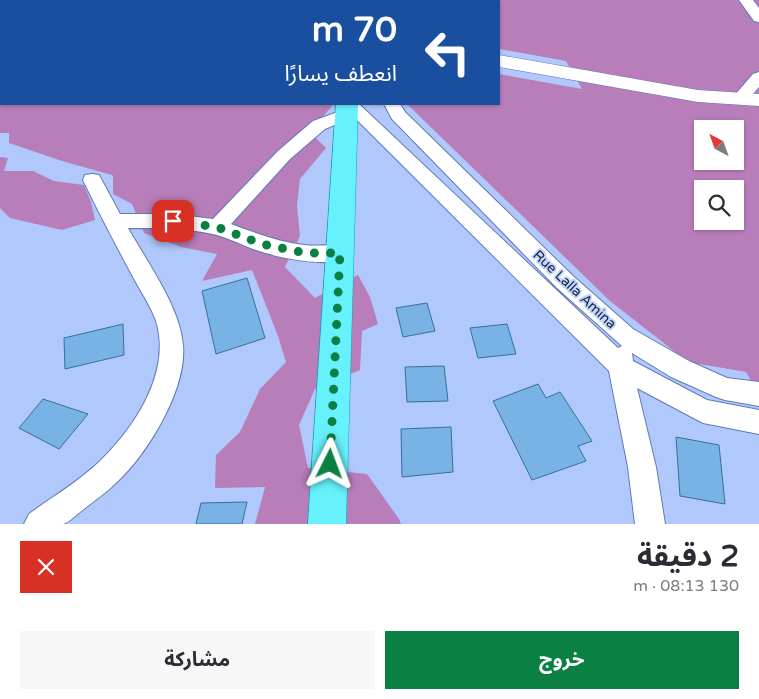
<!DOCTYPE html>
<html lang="ar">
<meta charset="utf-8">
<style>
body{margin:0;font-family:"Varela Round","Noto Sans Arabic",sans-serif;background:#f7f7f7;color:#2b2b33;direction:rtl;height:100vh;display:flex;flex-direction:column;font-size:19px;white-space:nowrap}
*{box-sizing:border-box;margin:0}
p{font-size:16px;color:#7c7c81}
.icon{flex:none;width:28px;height:28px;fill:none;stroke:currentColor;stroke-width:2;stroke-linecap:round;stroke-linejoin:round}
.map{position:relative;height:524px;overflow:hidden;direction:ltr}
.sheet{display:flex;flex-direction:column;background:#fff;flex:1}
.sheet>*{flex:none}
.guide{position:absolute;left:0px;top:0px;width:500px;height:105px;box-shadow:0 1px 4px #0004;direction:rtl;background:#1a4fa0;color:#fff;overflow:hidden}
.needle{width:32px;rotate:319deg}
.controls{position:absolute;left:694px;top:120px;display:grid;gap:10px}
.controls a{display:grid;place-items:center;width:50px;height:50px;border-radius:0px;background:#fff;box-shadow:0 1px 4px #0004;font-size:25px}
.pin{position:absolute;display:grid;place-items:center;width:42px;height:42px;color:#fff;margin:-21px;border-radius:10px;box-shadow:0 2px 8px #0006}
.me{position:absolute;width:55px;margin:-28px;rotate:3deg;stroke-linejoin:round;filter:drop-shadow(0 0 4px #0008)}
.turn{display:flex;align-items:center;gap:18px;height:105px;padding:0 20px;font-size:22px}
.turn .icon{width:65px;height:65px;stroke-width:2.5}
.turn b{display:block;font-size:35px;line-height:42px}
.round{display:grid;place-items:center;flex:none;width:52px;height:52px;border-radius:0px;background:#f7f7f7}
.summary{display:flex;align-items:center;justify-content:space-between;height:85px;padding:0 20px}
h1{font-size:30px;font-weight:700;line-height:38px}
.action{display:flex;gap:10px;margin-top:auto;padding:10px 20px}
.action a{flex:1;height:58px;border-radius:0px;background:#0b8043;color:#fff;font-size:20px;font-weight:700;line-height:58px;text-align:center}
.action a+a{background:#f7f7f7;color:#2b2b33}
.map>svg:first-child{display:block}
</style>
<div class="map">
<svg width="759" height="524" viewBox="0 0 759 524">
<rect width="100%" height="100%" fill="#b0c8fb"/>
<g fill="#b87eba" fill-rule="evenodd">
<path d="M392 0H759V394L746 372 688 362 610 301 407 104H499V74L582 89 566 61 499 49V1ZM702 129H735V161H702ZM702 189H735V221H702Z"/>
<polygon points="0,101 1,104 334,104 312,129 315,137 326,148 300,179 297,206 300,236 285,267 315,298 358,275 370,297 378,324 362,331 360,370 315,389 299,425 308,468 367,474 399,519 401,524 255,524 265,487 215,488 216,455 240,432 260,389 286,362 278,336 252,270 202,281 217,254 181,247 144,233 132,204 113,194 113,176 112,175 62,161 9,143 9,133 0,133"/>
<polygon points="0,157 8,158 4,171 33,171 54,181 84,185 91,202 95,220 62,230 10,218 0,208"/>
</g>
<g fill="#79b3e6" stroke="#356f9d">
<polygon points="247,278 265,338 216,354 202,291"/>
<polygon points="427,303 435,331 403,337 396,308"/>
<polygon points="123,324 124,355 65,369 64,338"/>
<polygon points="507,324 516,354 478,358 470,328"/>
<polygon points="444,366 448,401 407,402 405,367"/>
<polygon points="538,384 546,398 560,392 592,441 578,446 586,461 532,480 493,401"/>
<polygon points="43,399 88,414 59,449 19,428"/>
<polygon points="451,427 453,472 402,477 401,429"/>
<polygon points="676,437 719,445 725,504 680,496"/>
<polygon points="247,502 242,524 196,524 201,503"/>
</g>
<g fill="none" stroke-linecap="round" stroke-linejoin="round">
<g stroke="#607ab5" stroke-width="2">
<g id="minor">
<polygon points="739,0 753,0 759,8 759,22 754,21"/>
<polygon points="759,72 759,87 746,102 734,102 732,99 734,96 753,74"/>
<path d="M342 104H359L618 348 622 346 557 288 392 119 384 104H400L405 112 573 276 633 329 689 361 727 378 759 382V406L725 400 716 397 671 377 632 353 633 361 707 400 759 410V434L703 423 637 388 656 467 665 524H635L628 467 609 371 354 117 325 129 290 159 231 224C255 233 279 242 304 245 319 247 333 243 347 247L350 253 347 259C321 267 278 258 253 249 240 244 226 237 213 234 185 228 157 228 128 228 147 262 180 307 183 345 187 389 148 453 117 482 107 492 95 500 84 509 78 513 70 522 63 524 54 524 34 524 24 524L29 514C52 497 78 482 99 462 134 428 172 373 156 321 151 306 141 292 133 277 116 245 99 213 83 180L85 175 92 174 99 175 120 214H173L213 219 278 151 313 121 346 109Z"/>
</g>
</g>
<g stroke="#607ab5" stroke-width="1">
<g id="secondary">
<polygon points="1,37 1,49 0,50 0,38"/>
<polygon points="499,55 698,90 759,94 759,106 698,102 499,67"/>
</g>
</g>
<g stroke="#09a3b8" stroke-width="1">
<g id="primary">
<polygon points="127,0 151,0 152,1 128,1"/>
<polygon points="336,104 358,104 346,524 308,524"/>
</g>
</g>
<use href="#minor" fill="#fff" fill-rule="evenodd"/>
<use href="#secondary" fill="#fff" fill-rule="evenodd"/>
<use href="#primary" fill="#66f1fd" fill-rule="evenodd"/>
</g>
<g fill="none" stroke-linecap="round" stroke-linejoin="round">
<polyline stroke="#0b8043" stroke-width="9" stroke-dasharray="0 16.2" points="173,221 217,227 262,244 305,253 340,253 330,464"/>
</g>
<g text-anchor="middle" stroke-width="4" stroke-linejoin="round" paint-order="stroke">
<g font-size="14" fill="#19233b" stroke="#c3d5fc">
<text transform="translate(575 289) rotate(43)" y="5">Rue Lalla Amina</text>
</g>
</g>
</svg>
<div class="controls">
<a><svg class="needle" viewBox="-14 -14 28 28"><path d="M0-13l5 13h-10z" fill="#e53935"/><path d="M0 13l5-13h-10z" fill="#7c7c81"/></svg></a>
<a><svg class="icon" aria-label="search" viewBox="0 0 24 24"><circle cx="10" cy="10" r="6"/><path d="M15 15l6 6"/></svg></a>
</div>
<div class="pin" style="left:173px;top:221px;background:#d93025"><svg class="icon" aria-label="arrive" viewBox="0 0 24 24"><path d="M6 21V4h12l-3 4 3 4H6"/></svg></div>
<svg class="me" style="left:330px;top:464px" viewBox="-20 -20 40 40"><path d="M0-17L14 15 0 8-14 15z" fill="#0b8043" stroke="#fff" stroke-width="4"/></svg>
<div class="guide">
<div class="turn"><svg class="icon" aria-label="left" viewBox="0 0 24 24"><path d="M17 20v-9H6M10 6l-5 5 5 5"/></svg><div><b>70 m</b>انعطف يسارًا</div></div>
</div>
</div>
<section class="sheet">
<div class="summary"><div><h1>2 دقيقة</h1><p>130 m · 08:13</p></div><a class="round" style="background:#d93025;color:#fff"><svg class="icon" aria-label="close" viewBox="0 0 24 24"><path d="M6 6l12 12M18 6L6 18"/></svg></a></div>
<div class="action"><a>خروج</a><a>مشاركة</a></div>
</section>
